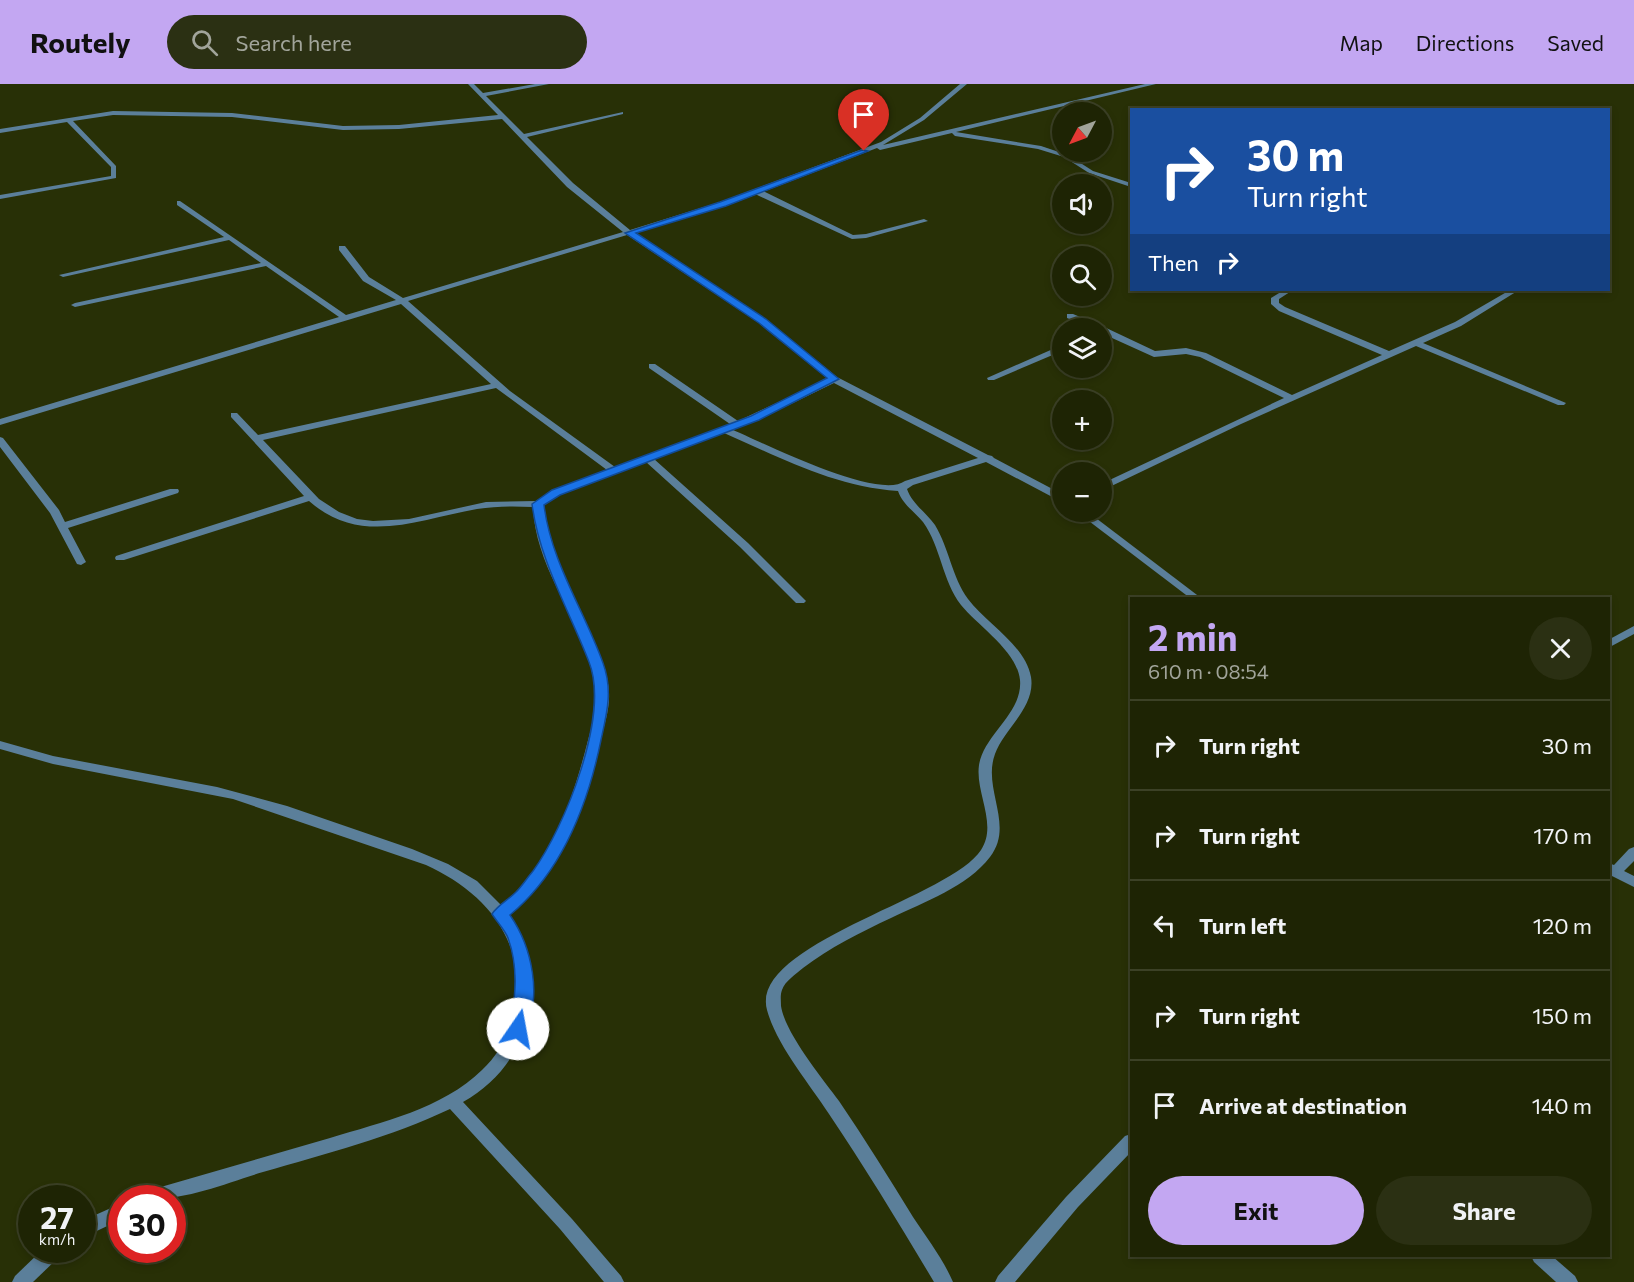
<!DOCTYPE html>
<meta charset="utf-8">
<style>
body{margin:0;font-family:Commissioner,sans-serif;background:#2b3013;color:#f1f3f6;height:100vh;display:flex;flex-direction:column;font-size:22px;white-space:nowrap}
*{box-sizing:border-box;margin:0}
p{font-size:20px;color:#a1a49a}
.icon{flex:none;width:33px;height:33px;fill:none;stroke:currentColor;stroke-width:2;stroke-linecap:round;stroke-linejoin:round}
.map{position:relative;flex:1;overflow:hidden}
.details{position:absolute;left:1130px;top:513px;width:480px;height:660px;display:flex;flex-direction:column;background:#1e2404;border-radius:0px;box-shadow:0 3px 9px #0003,0 0 0 2px #3c4126}
.details>*{flex:none}
.guide{position:absolute;left:1130px;top:24px;width:480px;height:183px;border-radius:0px;box-shadow:0 3px 9px #0003,0 0 0 2px #3c4126;background:#1a4fa0;color:#fff;overflow:hidden}
.needle{width:39px;rotate:229deg}
.controls{position:absolute;left:1052px;top:18px;display:grid;gap:12px}
.controls a{display:grid;place-items:center;width:60px;height:60px;border-radius:50%;background:#1e2404;box-shadow:0 3px 9px #0003,0 0 0 2px #3c4126;font-size:30px}
.speed{position:absolute;left:18px;top:1101px;display:flex;gap:12px;font-size:30px;font-weight:700;text-align:center}
.speed>*{display:grid;place-content:center;width:78px;height:78px;border-radius:50%;background:#1e2404;box-shadow:0 3px 9px #0003,0 0 0 2px #3c4126;line-height:1}
.speed small{font-size:15px;font-weight:400}
.speed .limit{border:9px solid #d22;background:#fff;color:#111}
.pin{position:absolute;display:grid;place-items:center;width:51px;height:51px;color:#fff;margin:-62px -26px;border-radius:50% 50% 50% 0;rotate:-45deg;box-shadow:0 0 6px #0007}
.pin .icon{rotate:45deg}
.me{position:absolute;width:66px;margin:-33px;rotate:12deg;stroke-linejoin:round;filter:drop-shadow(0 0 4px #0008)}
.turn{display:flex;align-items:center;gap:21px;height:126px;padding:0 18px;font-size:27px}
.turn .icon{width:78px;height:78px;stroke-width:2.5}
.turn b{display:block;font-size:42px;line-height:51px}
.then{display:flex;align-items:center;height:57px;padding:0 18px;background:#0003;gap:12px;font-size:22px}
.round{display:grid;place-items:center;flex:none;width:63px;height:63px;border-radius:32px;background:#2b3013}
.head{display:flex;align-items:center;justify-content:space-between;height:102px;padding:0 18px}
h1{font-size:36px;font-weight:700;line-height:45px;color:#c3a7f2}
.action{display:flex;gap:12px;margin-top:auto;padding:12px 18px}
.action a{flex:1;height:69px;border-radius:36px;background:#c3a7f2;color:#111;font-size:24px;font-weight:700;line-height:69px;text-align:center}
.action a+a{background:#2b3013;color:#f1f3f6}
ul{padding:0;list-style:none}
li{display:flex;align-items:center;gap:18px;height:90px;padding:0 18px;border-top:2px solid #3c4126}
li div{flex:1}
li b{display:block;font-size:22px}
li em{font-style:normal}
header{display:flex;align-items:center;gap:36px;box-sizing:border-box;height:84px;padding:0 30px;background:#c3a7f2;color:#111}
header strong{font-size:28px}
nav{display:flex;gap:33px;margin-inline-start:auto;font-size:21px}
.search{width:420px;height:54px;background:#2b3013;display:flex;align-items:center;gap:15px;box-sizing:border-box;padding:0 21px;border-radius:33px;color:#a1a49a;font-size:22px}
.map>svg:first-child{display:block}
</style>
<header>
<strong>Routely</strong>
<div class="search"><svg class="icon" aria-label="search" viewBox="0 0 24 24"><circle cx="10" cy="10" r="6"/><path d="M15 15l6 6"/></svg>Search here</div>
<nav><a>Map</a><a>Directions</a><a>Saved</a></nav>
</header>
<div class="map">
<svg width="1634" height="1198" viewBox="0 0 1634 1198">
<rect width="100%" height="100%" fill="#283006"/>
<g fill="none" stroke-linecap="round" stroke-linejoin="round">
<polygon fill="#5b7f9a" fill-rule="evenodd" points="755,106 761,106 853,151 866,150 924,135 928,137 866,154 852,155 755,110"/>
<g fill="#5b7f9a" fill-rule="evenodd">
<path d="M468 0H474L483 9 535 0H549L486 12 524 50 623 28V30L527 53 573 99 630 146 720 118 881 58 920 34 960 0H967L924 36 883 61 1145 0H1156L956 48 1041 62 1068 71 1093 87 1131 99V103L1089 89 1064 73 1038 65 955 52 952 49 880 66 877 64 726 122 634 149 765 235 837 293 988 371 992 372 994 374 1062 410V417L1058 416 986 378 913 401 907 405C912 420 926 428 935 441 949 464 952 493 968 515 987 540 1025 561 1031 593 1036 623 1004 645 995 670 982 705 1015 741 990 773 967 803 924 818 891 834 861 848 829 864 803 884 796 890 785 897 782 906 780 911 781 917 781 922 785 949 822 994 839 1017 865 1055 889 1094 913 1133 927 1154 943 1175 953 1198H934C900 1141 866 1085 829 1030 809 999 777 962 767 926 749 860 950 814 981 766 998 740 975 709 979 681 984 650 1023 629 1020 596 1017 567 978 542 961 521 942 496 941 463 923 438 914 427 903 421 898 407 835 403 781 374 724 349L654 375 748 459 806 517 804 519H796L740 463 646 378 560 411 543 421C546 478 585 525 602 578 605 588 609 598 609 609 610 625 604 642 600 658 584 721 561 789 509 831 552 897 531 980 463 1018L572 1135 621 1192 624 1198H604L560 1145 450 1025C391 1053 325 1070 263 1088 223 1100 180 1119 138 1114L141 1109 147 1107C208 1089 269 1072 330 1054 382 1038 442 1025 482 986 509 961 520 923 516 887 510 836 470 801 426 781L233 715 53 680 0 665V657L53 672 217 703 287 722 412 765 448 780 477 797 502 822C550 782 572 718 587 660 591 644 597 627 597 611 597 599 593 587 590 575 572 525 535 478 533 423 514 422 496 422 477 425 419 435 361 463 309 417L124 476H116L115 474 116 472 304 412 231 333V329H237L258 351 491 300 401 220 0 341V335L339 233 266 182 75 223 71 221 75 219 261 179 229 156 63 193 59 191 224 153 177 121V117H180L346 231 396 216 363 197 339 166V162H345L369 193 403 214 623 148 567 103 502 35 399 45 343 46 232 33 113 31 73 37 116 82V94L0 115V111L111 92V83L67 38 0 49V45L113 27 232 29 343 42 399 41 498 31ZM627 151 759 239 828 295 738 337 655 280H649V284L730 340 615 383 510 307 408 217ZM834 299 978 374 905 397C878 417 764 359 733 346L758 336ZM496 304 607 386 552 407 536 417 486 418 409 435 373 437 357 435 339 428 319 415 263 356Z"/>
<polygon points="1284,206 1293,206 1279,215 1279,219 1285,223 1389,267 1455,238 1510,206 1519,206 1461,242 1423,259 1566,319 1564,321 1558,321 1416,262 1241,340 1101,407 1101,400 1284,314 1200,273 1186,270 1154,273 1101,249 1101,244 1093,244 1067,234 1067,230 1073,230 1102,242 1155,267 1186,264 1206,269 1292,311 1382,271 1279,227 1271,220 1271,214"/>
<polygon points="1062,261 1062,267 994,296 988,296 987,294"/>
<polygon points="0,353 3,354 59,426 65,438 170,405 178,405 179,407 178,409 68,444 86,478 81,481 77,480 50,429 0,363"/>
<polygon points="1077,428 1088,428 1201,514 1190,514"/>
<polygon points="1634,542 1634,550 1608,564 1608,556"/>
<polygon points="1634,763 1634,777 1624,787 1634,792 1634,803 1608,790 1608,779 1614,781 1629,765"/>
<polygon points="1131,1050 1131,1068 1078,1123 1015,1198 995,1198 998,1192 1066,1113 1125,1052"/>
<polygon points="122,1119 122,1135 82,1154 82,1137"/>
<polygon points="42,1166 63,1166 60,1172 33,1198 12,1198 15,1192"/>
<polygon points="1531,1172 1552,1172 1575,1192 1578,1198 1556,1198 1534,1178"/>
</g>
</g>
<path fill="#1a73e8" stroke="#114b97" stroke-width="1.5" d="M862 66 868 67 726 122 636 149 766 235 839 295 759 336 560 411 544 421C551 478 584 526 603 579 613 606 607 629 601 656 588 720 562 788 510 831 532 863 543 913 524 949H512L509 945C516 915 519 884 508 854 505 846 497 838 492 830 498 821 508 816 516 808 522 802 527 794 533 787 565 743 610 631 589 578 569 526 539 476 532 420L552 406 751 332 827 294 759 239 625 149 720 118Z"/>
</svg>
<div class="controls">
<a><svg class="needle" viewBox="-14 -14 28 28"><path d="M0-13l5 13h-10z" fill="#e53935"/><path d="M0 13l5-13h-10z" fill="#a1a49a"/></svg></a>
<a><svg class="icon" aria-label="sound" viewBox="0 0 24 24"><path d="M4 9h4l5-4v14l-5-4H4zM17 9q2 3 0 6"/></svg></a>
<a><svg class="icon" aria-label="search" viewBox="0 0 24 24"><circle cx="10" cy="10" r="6"/><path d="M15 15l6 6"/></svg></a>
<a><svg class="icon" aria-label="layers" viewBox="0 0 24 24"><path d="M12 4l9 5-9 5-9-5zM3 14l9 5 9-5"/></svg></a>
<a>+</a>
<a>−</a>
</div>
<div class="speed"><div>27<small>km/h</small></div><div class="limit">30</div></div>
<div class="pin" style="left:864px;top:67px;background:#d93025"><svg class="icon" aria-label="arrive" viewBox="0 0 24 24"><path d="M6 21V4h12l-3 4 3 4H6"/></svg></div>
<svg class="me" style="left:518px;top:945px" viewBox="-20 -20 40 40"><circle r="19" fill="#fff"/><path d="M0-13L10 11 0 6-10 11z" fill="#1a73e8"/></svg>
<div class="guide">
<div class="turn"><svg class="icon" aria-label="right" viewBox="0 0 24 24"><path d="M7 20v-9h11M14 6l5 5-5 5"/></svg><div><b>30 m</b>Turn right</div></div>
<div class="then">Then<svg class="icon" aria-label="right" viewBox="0 0 24 24"><path d="M7 20v-9h11M14 6l5 5-5 5"/></svg></div>
</div>
<section class="details">
<div class="head"><div><h1>2 min</h1><p>610 m · 08:54</p></div><a class="round"><svg class="icon" aria-label="close" viewBox="0 0 24 24"><path d="M6 6l12 12M18 6L6 18"/></svg></a></div>
<ul>
<li><svg class="icon" aria-label="right" viewBox="0 0 24 24"><path d="M7 20v-9h11M14 6l5 5-5 5"/></svg><div><b>Turn right</b></div><em>30 m</em></li>
<li><svg class="icon" aria-label="right" viewBox="0 0 24 24"><path d="M7 20v-9h11M14 6l5 5-5 5"/></svg><div><b>Turn right</b></div><em>170 m</em></li>
<li><svg class="icon" aria-label="left" viewBox="0 0 24 24"><path d="M17 20v-9H6M10 6l-5 5 5 5"/></svg><div><b>Turn left</b></div><em>120 m</em></li>
<li><svg class="icon" aria-label="right" viewBox="0 0 24 24"><path d="M7 20v-9h11M14 6l5 5-5 5"/></svg><div><b>Turn right</b></div><em>150 m</em></li>
<li><svg class="icon" aria-label="arrive" viewBox="0 0 24 24"><path d="M6 21V4h12l-3 4 3 4H6"/></svg><div><b>Arrive at destination</b></div><em>140 m</em></li>
</ul>
<div class="action"><a>Exit</a><a>Share</a></div>
</section>
</div>
